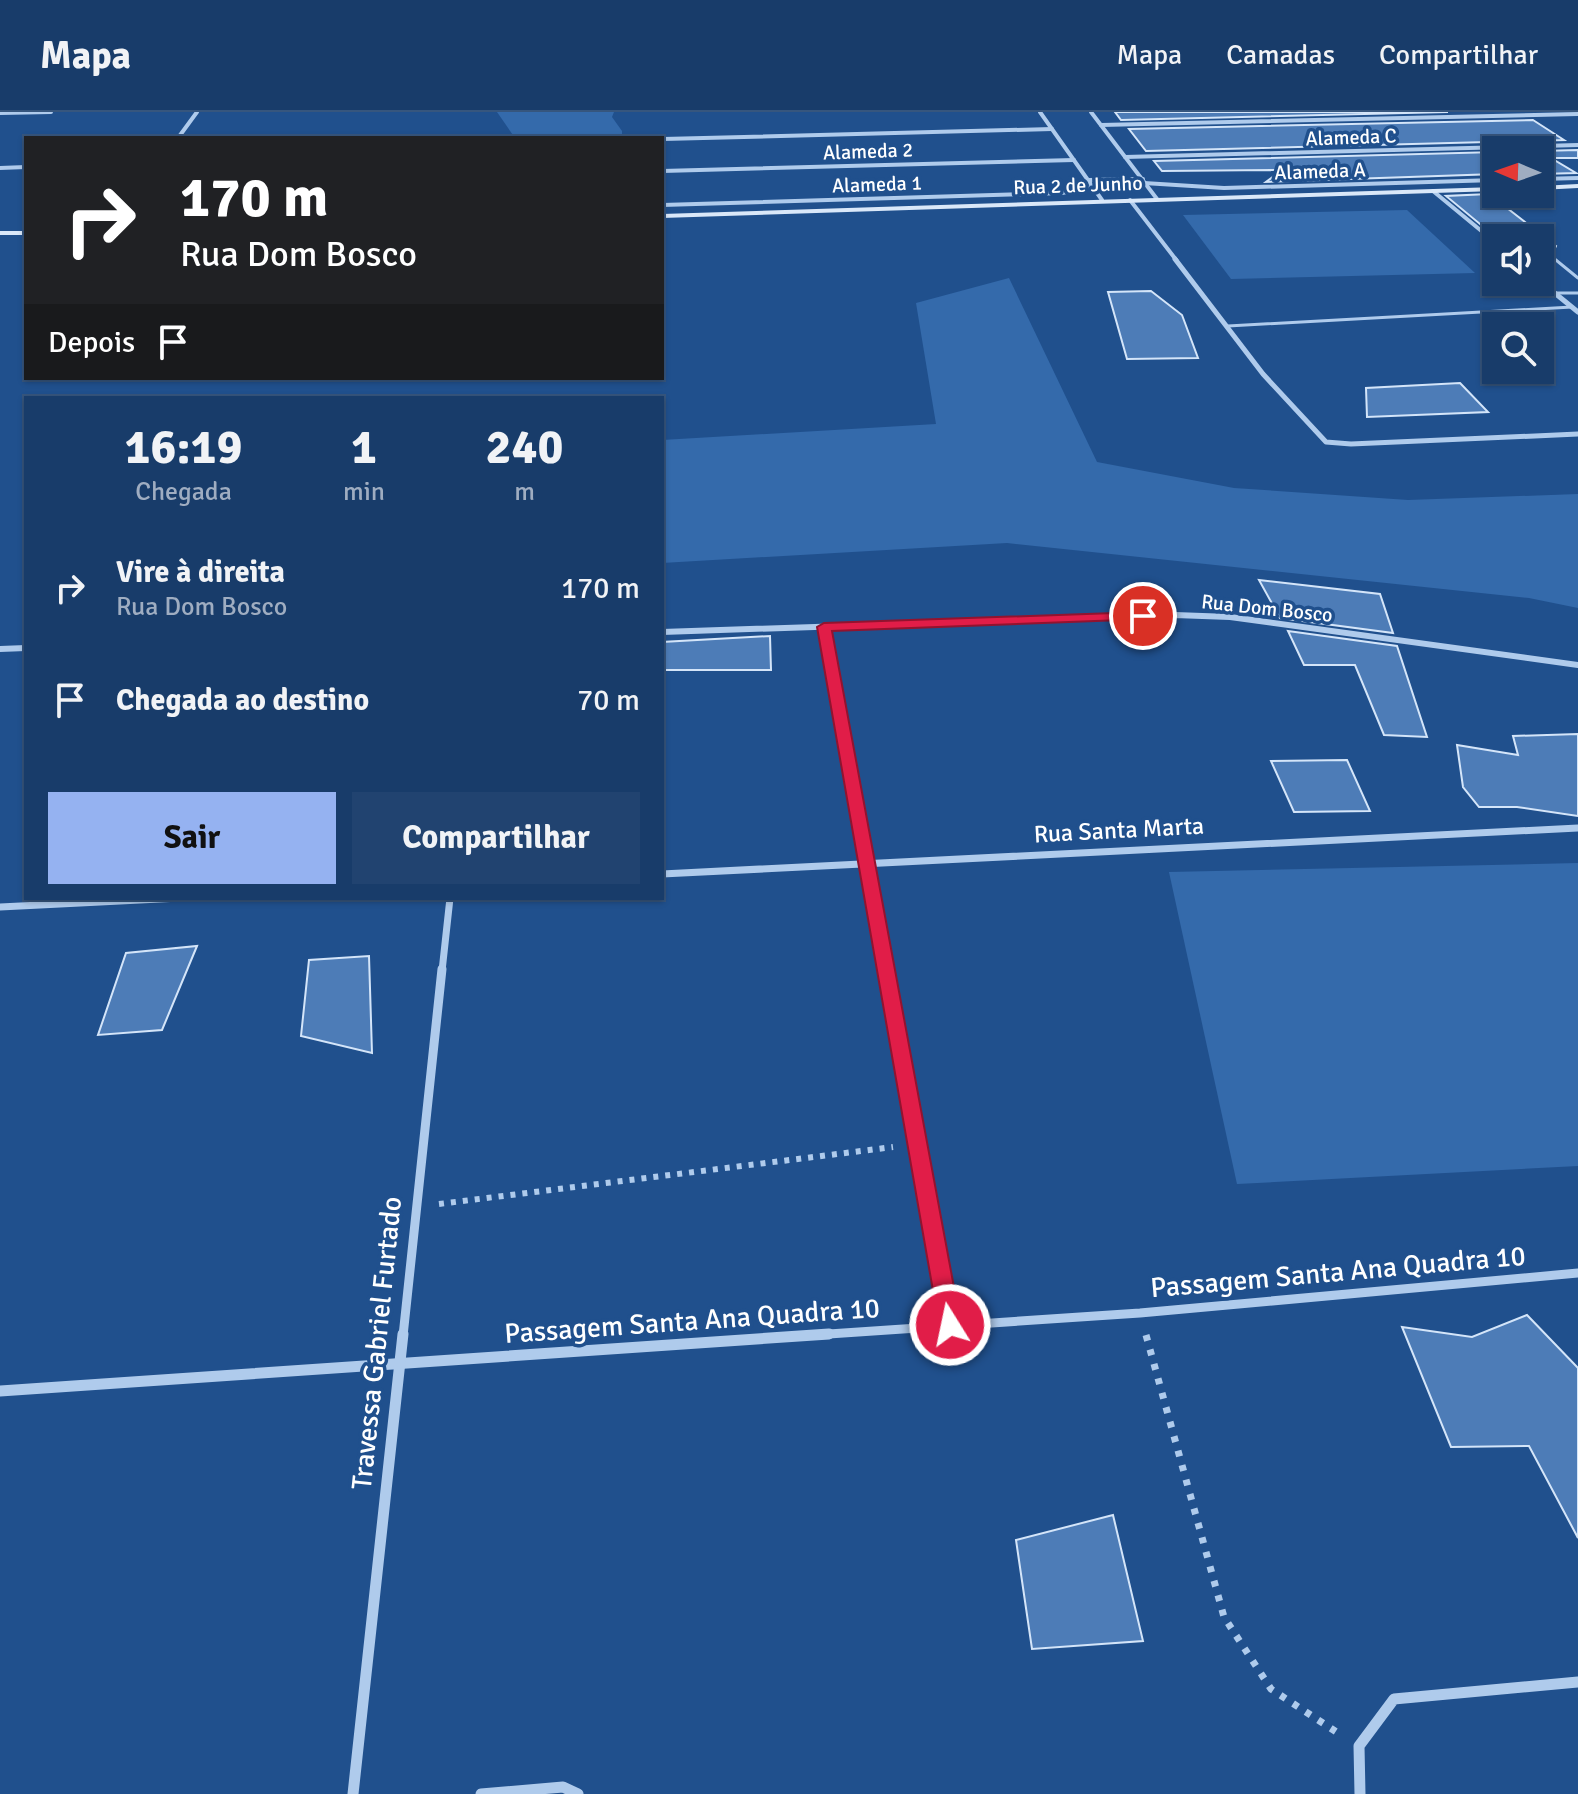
<!DOCTYPE html>
<html lang="pt">
<meta charset="utf-8">
<style>
body{margin:0;font-family:Signika,sans-serif;background:#214370;color:#f1f3f6;height:100vh;display:flex;flex-direction:column;font-size:30px;white-space:nowrap}
*{box-sizing:border-box;margin:0}
p{font-size:26px;color:#9fadc1}
.icon{flex:none;width:44px;height:44px;fill:none;stroke:currentColor;stroke-width:2;stroke-linecap:round;stroke-linejoin:round}
.map{position:relative;flex:1;overflow:hidden}
.details{position:absolute;left:24px;top:284px;width:640px;height:504px;display:flex;flex-direction:column;background:#183c6a;border-radius:0px;box-shadow:0 2px 6px #0004,0 0 0 2px #36567e}
.details>*{flex:none}
.banner{position:absolute;left:24px;top:24px;width:640px;height:244px;border-radius:0px;box-shadow:0 2px 6px #0004,0 0 0 2px #36567e;background:#202124;color:#fff;overflow:hidden}
.needle{width:52px;rotate:272deg}
.buttons{position:absolute;left:1482px;top:24px;display:grid;gap:16px}
.buttons a{display:grid;place-items:center;width:72px;height:72px;border-radius:0px;background:#183c6a;box-shadow:0 2px 6px #0004,0 0 0 2px #36567e;font-size:40px}
.pin{position:absolute;display:grid;place-items:center;width:68px;height:68px;color:#fff;margin:-34px;border:4px solid #fff;border-radius:50%;box-shadow:0 2px 8px #0007}
.me{position:absolute;width:88px;margin:-44px;rotate:350deg;stroke-linejoin:round;filter:drop-shadow(0 0 6px #0008)}
.turn{display:flex;align-items:center;gap:28px;height:168px;padding:0 24px;font-size:36px}
.turn .icon{width:104px;height:104px;stroke-width:2.5}
.turn b{display:block;font-size:56px;line-height:68px}
.then{display:flex;align-items:center;height:76px;padding:0 24px;background:#0003;gap:16px;font-size:30px}
.eta{display:flex;justify-content:space-evenly;align-items:center;height:136px;text-align:center}
.eta b{font-size:48px;font-weight:700;line-height:56px}
.button{display:flex;gap:16px;margin-top:auto;padding:16px 24px}
.button a{flex:1;height:92px;border-radius:0px;background:#95b2f1;color:#111;font-size:32px;font-weight:700;line-height:92px;text-align:center}
.button a+a{background:#214370;color:#f1f3f6}
ul{padding:0;list-style:none}
li{display:flex;align-items:center;gap:24px;height:112px;padding:0 24px}
li div{flex:1}
li b{display:block;font-size:30px}
li em{font-style:normal}
header{display:flex;align-items:center;gap:48px;box-sizing:border-box;height:112px;padding:0 40px;background:#183c6a;border-bottom:2px solid #36567e}
header strong{font-size:38px}
nav{display:flex;gap:44px;margin-inline-start:auto;font-size:28px}
.map>svg:first-child{display:block}
</style>
<header>
<strong>Mapa</strong>
<nav><a>Mapa</a><a>Camadas</a><a>Compartilhar</a></nav>
</header>
<div class="map">
<svg width="1578" height="1682" viewBox="0 0 1578 1682">
<rect width="100%" height="100%" fill="#20508d"/>
<g fill="#346aab">
<polygon points="497,0 614,0 612,5 622,19 622,26 515,26"/>
<polygon points="1407,98 1475,161 1231,167 1183,103"/>
<polygon points="1009,166 1097,350 1234,376 1408,388 1578,382 1578,496 1529,486 1007,431 662,451 662,328 936,312 916,191"/>
<polygon points="1578,751 1578,1054 1237,1072 1169,760"/>
</g>
<g fill="#4d7cb7" stroke="#d4e5f9" stroke-width="2">
<polygon points="1115,0 1448,0 1121,8"/>
<polygon points="1533,8 1564,28 1146,39 1129,17"/>
<polygon points="1578,38 1578,46 1551,46 1576,61 1540,62 1540,39"/>
<polygon points="1496,40 1496,62 1266,70 1282,58 1162,59 1154,49"/>
<polygon points="1489,82 1556,134 1553,140 1540,131 1540,126 1507,126 1486,117 1446,84"/>
<polygon points="1151,179 1182,203 1198,246 1127,247 1108,180"/>
<polygon points="1460,271 1488,300 1367,305 1366,276"/>
<polygon points="1259,468 1380,482 1393,521 1280,506"/>
<polygon points="1288,519 1397,534 1427,625 1384,623 1355,553 1304,553"/>
<polygon points="770,524 771,558 662,558 662,530"/>
<polygon points="1578,622 1578,704 1517,695 1479,695 1463,675 1457,633 1518,643 1513,624"/>
<polygon points="1347,648 1370,699 1294,700 1271,649"/>
<polygon points="197,834 162,918 98,923 126,841"/>
<polygon points="369,844 372,941 301,924 309,848"/>
<polygon points="1527,1203 1578,1256 1578,1426 1529,1334 1451,1335 1402,1215 1472,1225"/>
<polygon points="1113,1403 1143,1529 1032,1537 1016,1428"/>
</g>
<g fill="none" stroke-linecap="round" stroke-linejoin="round">
<polyline stroke="#afcbec" stroke-width="6" stroke-dasharray="5 7" stroke-linecap="butt" points="439,1092 893,1035"/>
<polyline stroke="#afcbec" stroke-width="7" stroke-dasharray="6 9" stroke-linecap="butt" points="1146,1223 1224,1505 1271,1577 1338,1621"/>
<g stroke="#afcbec" stroke-width="3">
<polyline points="1540,135 1578,166"/>
<polyline points="1555,181 1578,181"/>
<polyline points="1228,214 1572,195"/>
</g>
<g stroke="#afcbec" stroke-width="4">
<polyline points="1040,0 1102,88"/>
<polyline points="1091,0 1157,87"/>
<polyline points="0,1 51,0"/>
<polyline points="1101,13 1578,2"/>
<polyline points="178,26 197,0"/>
<polyline points="663,27 1052,17"/>
<polyline points="1125,45 1578,33"/>
<polyline points="0,56 26,55"/>
<polyline points="662,59 1074,48"/>
<polyline points="1540,67 1578,66"/>
<polyline points="1089,68 1143,67"/>
<polyline points="1144,71 1224,76 1496,68"/>
<polyline points="1433,79 1496,131"/>
<polyline points="1130,88 1177,149"/>
<polyline points="662,93 1062,81 1093,75"/>
</g>
<g stroke="#afcbec" stroke-width="5">
<polyline points="1175,147 1263,262 1326,330 1351,332 1578,322"/>
<polyline points="1540,169 1578,200"/>
</g>
<g stroke="#afcbec" stroke-width="6">
<polyline points="824,515 833,567"/>
<polyline points="662,520 1175,503 1230,505 1578,553"/>
<polyline points="0,537 26,536"/>
</g>
<g stroke="#afcbec" stroke-width="7">
<polyline points="833,565 886,859"/>
<polyline points="662,762 1578,716"/>
<polyline points="0,795 180,786"/>
<polyline points="442,859 450,786"/>
</g>
<g stroke="#afcbec" stroke-width="9">
<polyline points="886,857 950,1213"/>
<polyline points="403,1224 442,857"/>
<polyline points="799,1224 1140,1201 1578,1161"/>
</g>
<g stroke="#afcbec" stroke-width="11">
<polyline points="0,1279 829,1222"/>
<polyline points="353,1682 403,1222"/>
<polyline points="481,1682 563,1675 578,1682"/>
<polyline points="1360,1682 1359,1634 1394,1587 1578,1570"/>
</g>
<g fill="#dae8f9" fill-rule="evenodd">
<polygon points="1578,72 1578,76 1540,78 1540,74"/>
<polygon points="1496,75 1496,79 662,106 662,102"/>
<rect x="0" y="119" width="26" height="4"/>
</g>
</g>
<polygon fill="#e11d48" stroke="#92132f" stroke-width="2" points="1143,500 1148,501 1148,507 832,519 961,1213 958,1221 950,1224 942,1221 939,1213 817,515 824,511"/>
<g text-anchor="middle" stroke-width="7" stroke-linejoin="round" paint-order="stroke">
<g font-size="20" fill="#fff" stroke="#20508d">
<text transform="translate(1351 25) rotate(-2)" y="7">Alameda C</text>
<text transform="translate(868 39) rotate(-2)" y="7">Alameda 2</text>
<text transform="translate(1320 59) rotate(-2)" y="7">Alameda A</text>
<text transform="translate(877 72) rotate(-2)" y="7">Alameda 1</text>
<text transform="translate(1078 73) rotate(-2)" y="7">Rua 2 de Junho</text>
<text transform="translate(1267 496) rotate(6)" y="7">Rua Dom Bosco</text>
</g>
<g font-size="24" fill="#fff" stroke="#20508d">
<text transform="translate(1119 718) rotate(-3)" y="8">Rua Santa Marta</text>
</g>
<g font-size="28" fill="#fff" stroke="#20508d">
<text transform="translate(1338 1159) rotate(-5)" y="10">Passagem Santa Ana Quadra 10</text>
<text transform="translate(692 1208) rotate(-4)" y="10">Passagem Santa Ana Quadra 10</text>
<text transform="translate(376 1231) rotate(-84)" y="10">Travessa Gabriel Furtado</text>
</g>
</g>
</svg>
<div class="buttons">
<a><svg class="needle" viewBox="-14 -14 28 28"><path d="M0-13l5 13h-10z" fill="#e53935"/><path d="M0 13l5-13h-10z" fill="#9fadc1"/></svg></a>
<a><svg class="icon" aria-label="sound" viewBox="0 0 24 24"><path d="M4 9h4l5-4v14l-5-4H4zM17 9q2 3 0 6"/></svg></a>
<a><svg class="icon" aria-label="search" viewBox="0 0 24 24"><circle cx="10" cy="10" r="6"/><path d="M15 15l6 6"/></svg></a>
</div>
<div class="pin" style="left:1143px;top:504px;background:#d93025"><svg class="icon" aria-label="arrive" viewBox="0 0 24 24"><path d="M6 21V4h12l-3 4 3 4H6"/></svg></div>
<svg class="me" style="left:950px;top:1213px" viewBox="-20 -20 40 40"><circle r="17" fill="#e11d48" stroke="#fff" stroke-width="3"/><path d="M0-11L8 9 0 5-8 9z" fill="#fff"/></svg>
<div class="banner">
<div class="turn"><svg class="icon" aria-label="right" viewBox="0 0 24 24"><path d="M7 20v-9h11M14 6l5 5-5 5"/></svg><div><b>170 m</b>Rua Dom Bosco</div></div>
<div class="then">Depois<svg class="icon" aria-label="arrive" viewBox="0 0 24 24"><path d="M6 21V4h12l-3 4 3 4H6"/></svg></div>
</div>
<section class="details">
<div class="eta">
<div><b>16:19</b><p>Chegada</p></div>
<div><b>1</b><p>min</p></div>
<div><b>240</b><p>m</p></div>
</div>
<ul>
<li><svg class="icon" aria-label="right" viewBox="0 0 24 24"><path d="M7 20v-9h11M14 6l5 5-5 5"/></svg><div><b>Vire à direita</b><p>Rua Dom Bosco</p></div><em>170 m</em></li>
<li><svg class="icon" aria-label="arrive" viewBox="0 0 24 24"><path d="M6 21V4h12l-3 4 3 4H6"/></svg><div><b>Chegada ao destino</b></div><em>70 m</em></li>
</ul>
<div class="button"><a>Sair</a><a>Compartilhar</a></div>
</section>
</div>
